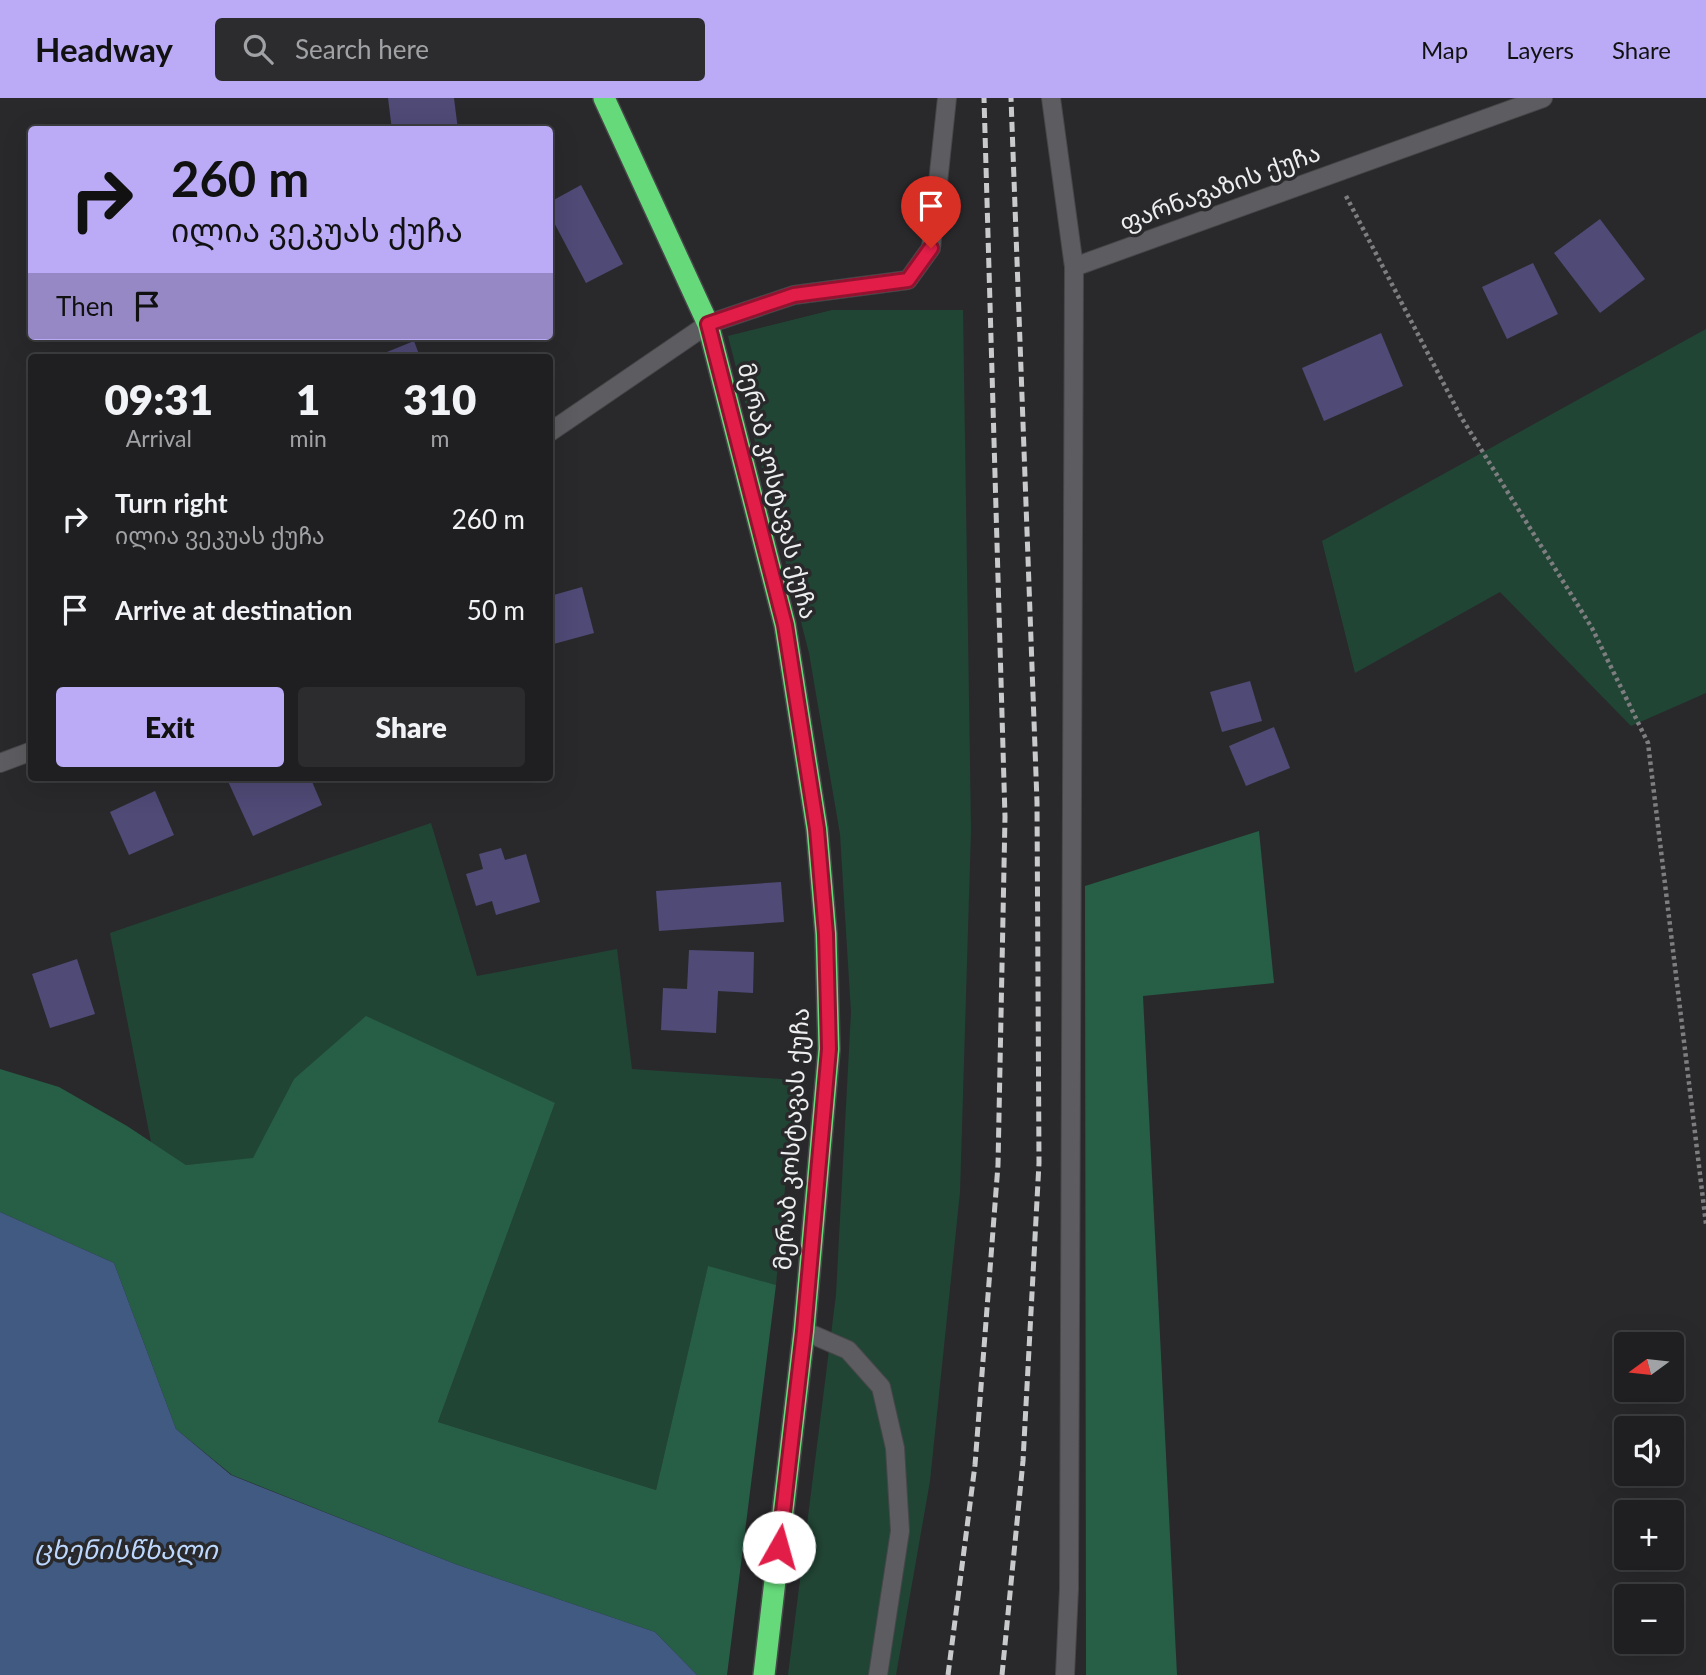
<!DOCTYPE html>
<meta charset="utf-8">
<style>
body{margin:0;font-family:Lato,"Noto Sans Georgian",sans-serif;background:#2c2c2e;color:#f1f3f6;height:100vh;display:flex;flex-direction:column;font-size:26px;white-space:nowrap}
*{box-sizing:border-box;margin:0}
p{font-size:23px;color:#a1a2a5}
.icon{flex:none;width:38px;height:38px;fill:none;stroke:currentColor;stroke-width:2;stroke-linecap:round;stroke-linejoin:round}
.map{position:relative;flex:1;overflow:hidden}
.details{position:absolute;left:28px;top:256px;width:525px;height:427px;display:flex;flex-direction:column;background:#1f1f21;border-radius:7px;box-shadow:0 7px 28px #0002,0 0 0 2px #3c3d3f}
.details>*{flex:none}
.top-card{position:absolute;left:28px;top:28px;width:525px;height:214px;border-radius:7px;box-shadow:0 7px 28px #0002,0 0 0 2px #3c3d3f;background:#bbaaf6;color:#111;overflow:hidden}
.needle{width:46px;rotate:255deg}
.tools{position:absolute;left:1614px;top:1234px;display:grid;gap:14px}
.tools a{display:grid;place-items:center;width:70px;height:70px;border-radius:7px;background:#1f1f21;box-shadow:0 7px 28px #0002,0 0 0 2px #3c3d3f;font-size:35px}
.pin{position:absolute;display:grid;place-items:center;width:60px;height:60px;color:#fff;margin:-72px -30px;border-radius:50% 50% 50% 0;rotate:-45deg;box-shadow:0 0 7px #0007}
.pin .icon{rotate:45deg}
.me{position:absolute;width:77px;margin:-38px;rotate:7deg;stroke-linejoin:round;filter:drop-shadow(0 0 5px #0008)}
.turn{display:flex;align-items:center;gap:24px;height:147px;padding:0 28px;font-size:32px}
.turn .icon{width:91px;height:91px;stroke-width:2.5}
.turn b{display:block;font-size:49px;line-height:60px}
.then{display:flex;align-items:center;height:66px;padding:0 28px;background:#0003;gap:14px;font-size:26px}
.eta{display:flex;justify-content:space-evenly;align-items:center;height:119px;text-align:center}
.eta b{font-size:42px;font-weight:800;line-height:49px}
.action{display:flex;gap:14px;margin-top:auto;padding:14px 28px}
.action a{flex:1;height:80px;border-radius:7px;background:#bbaaf6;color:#111;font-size:28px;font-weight:800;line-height:80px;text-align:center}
.action a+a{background:#2c2c2e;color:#f1f3f6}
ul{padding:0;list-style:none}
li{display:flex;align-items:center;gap:21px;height:91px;padding:0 28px}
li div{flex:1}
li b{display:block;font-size:26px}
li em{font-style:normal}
header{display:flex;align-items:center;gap:42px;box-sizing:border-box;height:98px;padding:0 35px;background:#bbaaf6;color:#111}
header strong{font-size:33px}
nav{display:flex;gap:38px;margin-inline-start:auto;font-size:24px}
.search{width:490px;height:63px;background:#2c2c2e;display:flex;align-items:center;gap:18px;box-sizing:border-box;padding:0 24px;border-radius:7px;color:#a1a2a5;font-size:26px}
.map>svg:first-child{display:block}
</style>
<header>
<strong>Headway</strong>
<div class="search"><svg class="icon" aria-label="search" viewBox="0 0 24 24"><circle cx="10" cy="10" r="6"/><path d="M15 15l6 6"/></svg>Search here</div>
<nav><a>Map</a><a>Layers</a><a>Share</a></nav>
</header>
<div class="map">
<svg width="1706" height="1577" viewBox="0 0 1706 1577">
<rect width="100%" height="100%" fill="#29292c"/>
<g fill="#214535">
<polygon points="832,212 963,212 971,732 960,1094 930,1383 896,1577 788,1577 836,1197 851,914 840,736 809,555 728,238"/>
<polygon points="1706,231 1706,595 1631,628 1500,494 1355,575 1322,443"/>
<polygon points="431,725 477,878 617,851 632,971 795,982 776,1187 708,1169 656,1392 438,1324 555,1005 294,981 253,1061 186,1067 151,1044 110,835"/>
</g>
<g fill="#275e46">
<polygon points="1259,733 1274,885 1143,898 1177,1577 1086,1577 1085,788"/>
<polygon points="366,918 555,1005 438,1324 656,1392 708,1168 776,1187 727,1577 697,1577 655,1534 455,1466 232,1377 176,1331 114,1165 0,1114 0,971 59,989 127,1028 186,1067 253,1060 294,981"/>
</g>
<polygon fill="#405a81" points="0,1114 114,1165 176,1331 231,1377 455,1466 655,1534 697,1577 0,1577"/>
<g fill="#4f4a76">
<polygon points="388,0 454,0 458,32 392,32"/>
<polygon points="581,87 623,166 586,185 550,117 550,104"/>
<polygon points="1600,121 1645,181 1600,215 1554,155"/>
<polygon points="1533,165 1558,216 1507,241 1482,189"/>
<polygon points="1381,235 1403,288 1324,323 1302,270"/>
<polygon points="414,243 420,259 389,259 387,254"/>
<polygon points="582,489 594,535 550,547 550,498"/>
<polygon points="1250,583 1262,623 1222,634 1210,594"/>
<polygon points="1274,629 1290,670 1246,688 1229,648"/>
<polygon points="226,679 310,679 322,707 253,738"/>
<polygon points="155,693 174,737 129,757 110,714"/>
<polygon points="501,750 505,762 526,756 540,804 496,817 492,803 476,808 466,776 483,771 479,756"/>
<polygon points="781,784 784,824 659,833 656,793"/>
<polygon points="689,852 754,854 753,895 718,893 716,935 661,932 663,890 687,891"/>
<polygon points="77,861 95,916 50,930 32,876"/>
</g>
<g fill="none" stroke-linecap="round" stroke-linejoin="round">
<g stroke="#47474a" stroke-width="20">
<g id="street">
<polyline points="1051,0 1074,169 1069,1491 1065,1577"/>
<polyline points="1074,169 1543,0"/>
<polyline points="550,334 708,226 794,197 908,182 931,150 947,0"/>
<polyline points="0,665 32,653"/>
<polyline points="804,1233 848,1252 881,1289 895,1350 900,1433 878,1577"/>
</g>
</g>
<g stroke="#47474a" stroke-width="24">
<polyline id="highway" points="604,0 708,226 785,527 817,731 826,836 829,951 804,1233 764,1577"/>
</g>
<polyline stroke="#7e7e81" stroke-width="4.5" stroke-dasharray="3.5 3.5" stroke-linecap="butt" points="1346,98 1461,319 1592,530 1648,645 1706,1126"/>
<use href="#street" stroke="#5d5d61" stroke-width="18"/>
<use href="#highway" stroke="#66da7a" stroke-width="21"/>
<g stroke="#c9cacc" stroke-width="5" stroke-dasharray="10 5" stroke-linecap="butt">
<polyline points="948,1577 975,1367 998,1067 1005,719 984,0"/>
<polyline points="1002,1577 1023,1363 1039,1065 1037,704 1011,0"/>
</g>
</g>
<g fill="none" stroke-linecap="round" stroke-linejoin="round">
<g stroke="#92132f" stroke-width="18">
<polyline id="route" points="779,1449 804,1233 829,951 826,836 817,731 785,527 708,226 794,197 908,182 931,150"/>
</g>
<use href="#route" stroke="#e11d48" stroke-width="12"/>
</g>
<g text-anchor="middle" stroke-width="7" stroke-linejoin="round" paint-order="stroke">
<g font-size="24" fill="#edeef0" stroke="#29292c">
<text transform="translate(1220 90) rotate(-20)" y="8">ფარნავაზის ქუჩა</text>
<text transform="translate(777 393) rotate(76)" y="8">მერაბ კოსტავას ქუჩა</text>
<text transform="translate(792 1041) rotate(-86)" y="8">მერაბ კოსტავას ქუჩა</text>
</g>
<g font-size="26" font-style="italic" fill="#bdd8fe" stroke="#29292c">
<text x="126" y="1461">ცხენისწხალი</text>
</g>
</g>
</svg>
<div class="tools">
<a><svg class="needle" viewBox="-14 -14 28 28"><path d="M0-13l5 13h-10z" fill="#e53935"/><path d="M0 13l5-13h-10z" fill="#a1a2a5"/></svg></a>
<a><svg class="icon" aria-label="sound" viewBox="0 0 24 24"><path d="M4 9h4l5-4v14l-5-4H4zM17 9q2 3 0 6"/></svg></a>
<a>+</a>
<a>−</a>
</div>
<div class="pin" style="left:931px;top:150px;background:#d93025"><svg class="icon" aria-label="arrive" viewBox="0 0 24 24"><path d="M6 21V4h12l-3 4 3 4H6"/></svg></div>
<svg class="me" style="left:779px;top:1449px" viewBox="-20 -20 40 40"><circle r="19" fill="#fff"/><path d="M0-13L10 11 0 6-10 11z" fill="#e11d48"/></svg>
<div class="top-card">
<div class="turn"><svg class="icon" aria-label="right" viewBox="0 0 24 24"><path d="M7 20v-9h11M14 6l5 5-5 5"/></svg><div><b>260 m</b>ილია ვეკუას ქუჩა</div></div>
<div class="then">Then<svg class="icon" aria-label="arrive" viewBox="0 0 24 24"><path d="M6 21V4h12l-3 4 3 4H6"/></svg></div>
</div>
<section class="details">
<div class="eta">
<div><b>09:31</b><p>Arrival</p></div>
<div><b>1</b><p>min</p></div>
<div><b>310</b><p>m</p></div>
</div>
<ul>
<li><svg class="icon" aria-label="right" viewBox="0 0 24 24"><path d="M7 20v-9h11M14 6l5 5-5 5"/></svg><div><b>Turn right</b><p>ილია ვეკუას ქუჩა</p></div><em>260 m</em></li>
<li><svg class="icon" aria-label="arrive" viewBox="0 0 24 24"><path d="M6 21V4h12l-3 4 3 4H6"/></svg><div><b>Arrive at destination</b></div><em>50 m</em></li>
</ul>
<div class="action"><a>Exit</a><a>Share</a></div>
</section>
</div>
